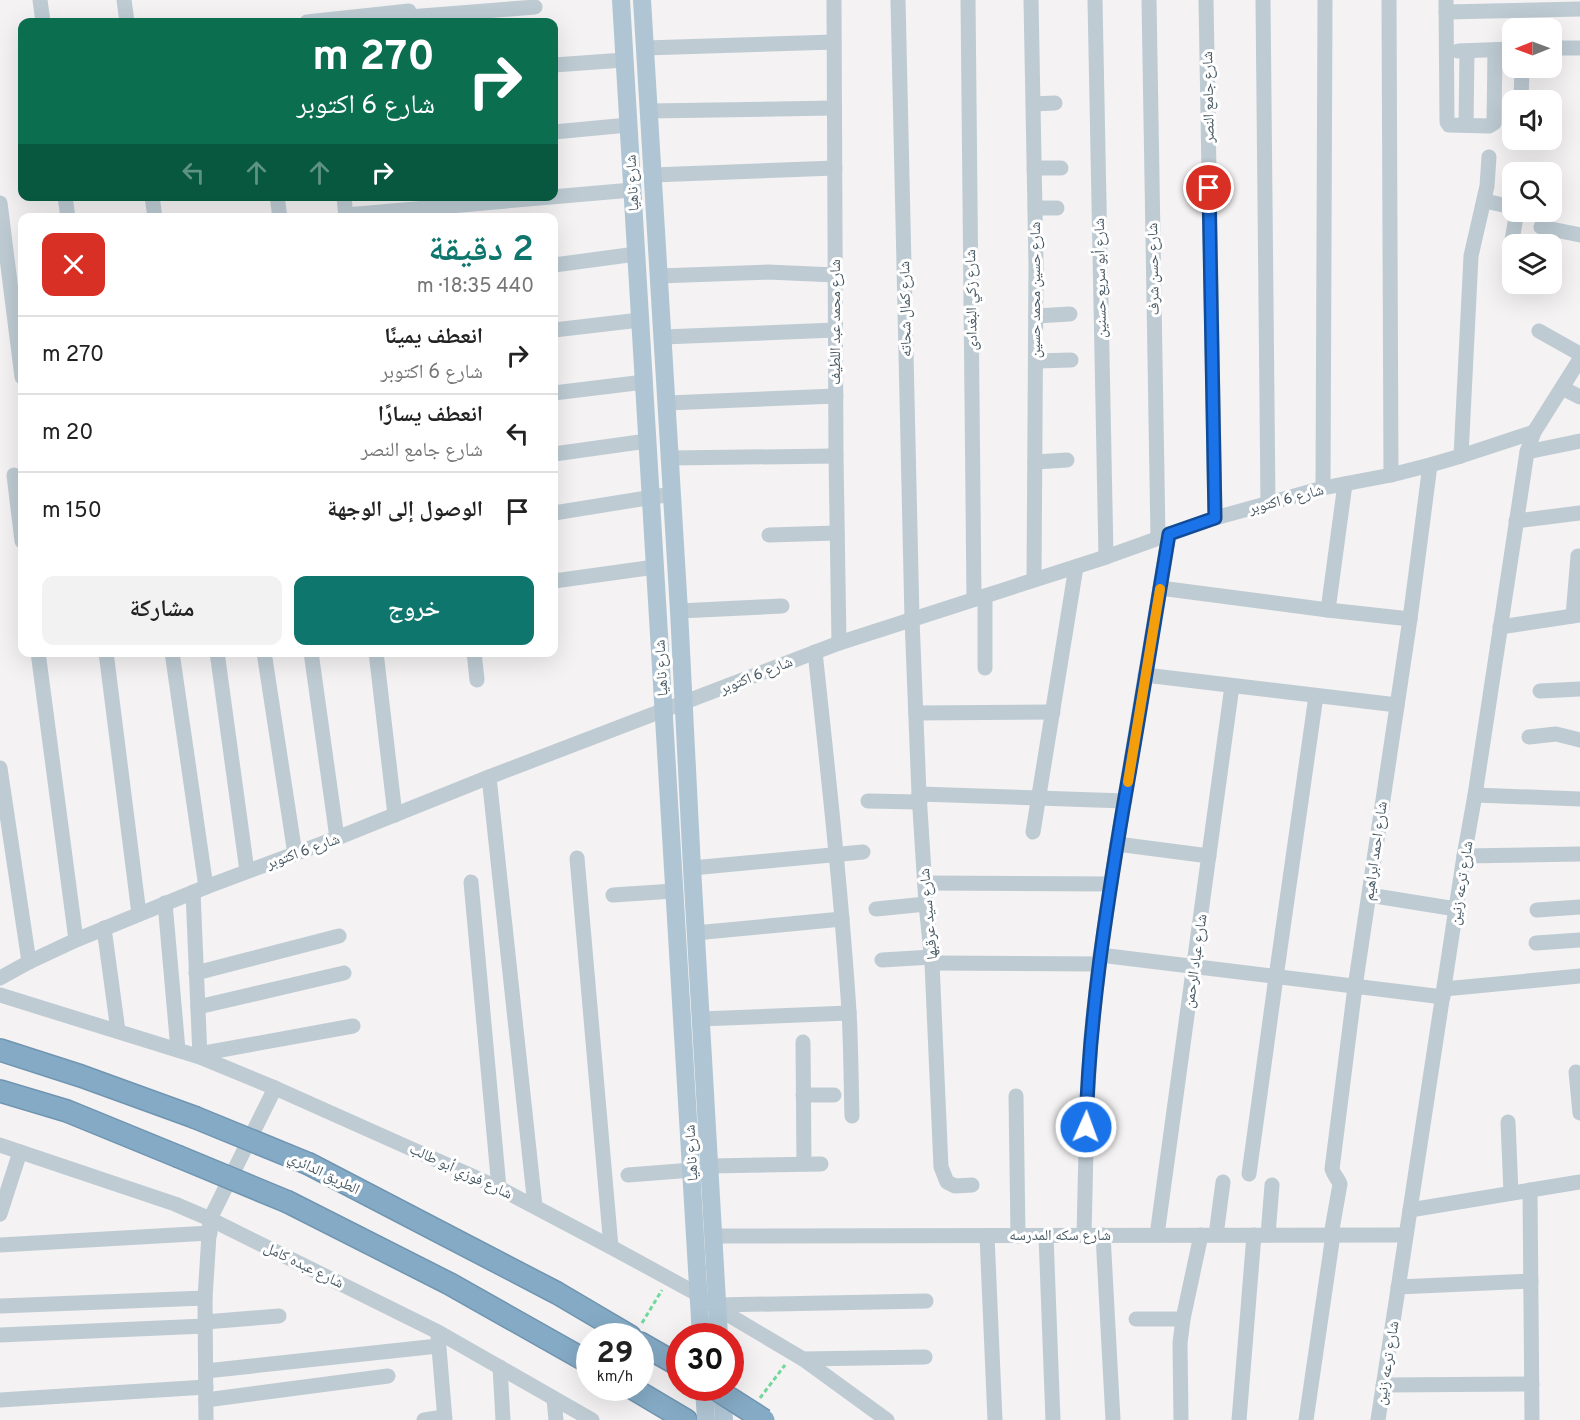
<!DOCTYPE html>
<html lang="ar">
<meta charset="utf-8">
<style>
body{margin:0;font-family:Overpass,"Noto Naskh Arabic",sans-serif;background:#f2f2f2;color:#222;direction:rtl;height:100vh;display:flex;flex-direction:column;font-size:22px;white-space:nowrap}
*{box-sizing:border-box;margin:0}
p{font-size:20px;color:#767676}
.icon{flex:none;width:33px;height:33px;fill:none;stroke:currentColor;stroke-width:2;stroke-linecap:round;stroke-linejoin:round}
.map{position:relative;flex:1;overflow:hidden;direction:ltr}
.drawer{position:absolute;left:18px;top:213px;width:540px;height:444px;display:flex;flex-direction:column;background:#fff;border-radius:12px;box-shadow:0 6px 24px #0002;direction:rtl}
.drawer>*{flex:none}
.hud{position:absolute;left:18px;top:18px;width:540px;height:183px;border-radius:12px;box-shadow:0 6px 24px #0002;direction:rtl;background:#0b6e4f;color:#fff;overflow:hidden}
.needle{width:39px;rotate:269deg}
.fabs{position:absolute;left:1502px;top:18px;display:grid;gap:12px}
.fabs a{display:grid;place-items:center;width:60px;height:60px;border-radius:12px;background:#fff;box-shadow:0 6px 24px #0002;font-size:30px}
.speed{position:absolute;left:576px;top:1323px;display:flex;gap:12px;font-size:30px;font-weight:700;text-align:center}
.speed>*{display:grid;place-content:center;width:78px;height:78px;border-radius:50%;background:#fff;box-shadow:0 6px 24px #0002;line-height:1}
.speed small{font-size:15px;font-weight:400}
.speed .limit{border:9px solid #d22;background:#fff;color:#111}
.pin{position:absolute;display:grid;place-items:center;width:51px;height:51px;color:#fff;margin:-26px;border:3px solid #fff;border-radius:50%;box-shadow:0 2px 6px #0007}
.me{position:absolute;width:66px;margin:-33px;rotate:2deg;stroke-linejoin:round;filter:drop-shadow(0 0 4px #0008)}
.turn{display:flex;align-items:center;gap:21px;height:126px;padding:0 24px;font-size:27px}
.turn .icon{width:78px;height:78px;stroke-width:2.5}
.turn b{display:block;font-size:42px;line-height:51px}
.lanes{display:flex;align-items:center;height:57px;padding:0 24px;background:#0003;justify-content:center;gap:30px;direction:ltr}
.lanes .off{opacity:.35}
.round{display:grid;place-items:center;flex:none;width:63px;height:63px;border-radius:12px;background:#f2f2f2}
.summary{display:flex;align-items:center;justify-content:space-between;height:102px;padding:0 24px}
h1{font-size:36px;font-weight:600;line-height:45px;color:#0f766e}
.cta{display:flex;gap:12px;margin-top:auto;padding:12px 24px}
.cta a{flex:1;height:69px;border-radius:12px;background:#0f766e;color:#fff;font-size:24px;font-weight:600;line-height:69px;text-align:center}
.cta a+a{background:#f2f2f2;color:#222}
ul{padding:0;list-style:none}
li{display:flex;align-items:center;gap:18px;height:78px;padding:0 24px;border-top:2px solid #e0e0e0}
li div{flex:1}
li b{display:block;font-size:22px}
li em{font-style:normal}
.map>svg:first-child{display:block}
</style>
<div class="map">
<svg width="1580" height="1420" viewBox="0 0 1580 1420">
<rect width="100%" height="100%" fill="#f4f2f2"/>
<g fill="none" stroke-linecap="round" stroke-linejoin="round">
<g stroke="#7095b1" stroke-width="24">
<g id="highway">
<polyline points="0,1050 81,1076 194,1117"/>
<polyline points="0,1091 67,1111 177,1156"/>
<polyline points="309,1164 557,1293 630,1336"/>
<polyline points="288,1202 450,1284 590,1363"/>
<polyline points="640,1343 680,1366"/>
<polyline points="632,1388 686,1420"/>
</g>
</g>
<g stroke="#70d89b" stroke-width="3" stroke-dasharray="4.5 3" stroke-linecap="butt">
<polyline points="642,1323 662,1290"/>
<polyline points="760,1398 785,1365"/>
</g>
<g stroke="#becbd3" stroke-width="15">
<polyline points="40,0 43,22"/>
<polyline points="124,0 127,22"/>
<polyline points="834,0 836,456 839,643"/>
<polyline points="898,0 912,619 919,794 926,904 932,963 941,1167 947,1182 955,1186 972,1185"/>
<polyline points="968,0 974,599"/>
<polyline points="1031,0 1036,265 1034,580"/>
<polyline points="1095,0 1106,557"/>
<polyline points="1149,0 1158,538"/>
<polyline points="1206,0 1215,518"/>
<polyline points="1263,0 1268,503"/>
<polyline points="1389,0 1391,475"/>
<polyline points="1446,0 1447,122 1449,125 1489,126 1494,123 1495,50"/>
<polyline points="1446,12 1580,9"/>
<polyline points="409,17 535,7"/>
<polyline points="307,22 409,11"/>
<polyline points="645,48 834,42"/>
<polyline points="1551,48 1580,48"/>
<polyline points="1458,51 1512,49"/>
<polyline points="554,65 624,60"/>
<polyline points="1521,100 1522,68"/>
<polyline points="1033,104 1055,103"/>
<polyline points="649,111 834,108"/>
<polyline points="1466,125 1467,51"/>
<polyline points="554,132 628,125"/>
<polyline points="1034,168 1061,168"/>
<polyline points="653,175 835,168"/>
<polyline points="65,196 68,218"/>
<polyline points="152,196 155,218"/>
<polyline points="277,196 280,218"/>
<polyline points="344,196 346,218"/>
<polyline points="1485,201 1512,207"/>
<polyline points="0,203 22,377"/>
<polyline points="1035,208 1057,208"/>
<polyline points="346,215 632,190"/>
<polyline points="1541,227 1580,235"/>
<polyline points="1512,240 1517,212"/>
<polyline points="554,265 636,254"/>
<polyline points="659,276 768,272 835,275"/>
<polyline points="1036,316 1070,314"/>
<polyline points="554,330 640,320"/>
<polyline points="1539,331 1580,354"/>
<polyline points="663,337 835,330"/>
<polyline points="1036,361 1071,360"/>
<polyline points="1562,388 1580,397"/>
<polyline points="554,393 644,382"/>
<polyline points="667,403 836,396"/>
<polyline points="1527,452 1580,441"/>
<polyline points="554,454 647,441"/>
<polyline points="1461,456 1471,256 1487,186 1489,157"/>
<polyline points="670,458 836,456"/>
<polyline points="1035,462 1067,460"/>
<polyline points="14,475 22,541"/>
<polyline points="1323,488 1325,0"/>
<polyline points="554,513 672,494"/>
<polyline points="1516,521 1580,513"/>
<polyline points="769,535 837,533"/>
<polyline points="554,581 655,567"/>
<polyline points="1160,588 1328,610 1410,619"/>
<polyline points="985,596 985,668"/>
<polyline points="1328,610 1345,484"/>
<polyline points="679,611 782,606"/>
<polyline points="1573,616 1578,556"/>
<polyline points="1500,627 1580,615"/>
<polyline points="38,652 76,940"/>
<polyline points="106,652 139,914"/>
<polyline points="172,652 206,887"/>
<polyline points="217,652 247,871"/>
<polyline points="264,652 295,854"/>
<polyline points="311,652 337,838"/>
<polyline points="376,652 395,815"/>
<polyline points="474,652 477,680"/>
<path d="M815 652C828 771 841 891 849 1011 851 1046 851 1081 852 1116"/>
<polyline points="1145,675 1397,705"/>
<polyline points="1540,691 1580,689"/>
<polyline points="916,713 1053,712"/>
<polyline points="1529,737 1556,734 1580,740"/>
<polyline points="0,768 29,962"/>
<polyline points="489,777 535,1206"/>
<polyline points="919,794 1125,801"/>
<polyline points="1475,795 1580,799"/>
<polyline points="868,801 920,802"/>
<polyline points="1033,832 1076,567"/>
<polyline points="1117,844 1209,856"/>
<polyline points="1464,856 1580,854"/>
<polyline points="577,858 611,1247"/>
<polyline points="692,868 863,852"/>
<polyline points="471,882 499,1188"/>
<polyline points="925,883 1111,884"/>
<polyline points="193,892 200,1057"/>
<polyline points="613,895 674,891"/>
<polyline points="1369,895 1456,909"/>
<polyline points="165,903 178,1050"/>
<polyline points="876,909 926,904"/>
<polyline points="1537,910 1580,907"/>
<polyline points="104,928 118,1031"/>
<polyline points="695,933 842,919"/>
<polyline points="1536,943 1580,940"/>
<polyline points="1100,955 1443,997"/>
<polyline points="882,960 932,957"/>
<polyline points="932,963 1099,964"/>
<polyline points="196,973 339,936"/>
<polyline points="0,978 29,962 76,940 206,887 337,838 489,777 839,643 1106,557 1215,518 1323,488 1391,475 1430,465 1461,456 1534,432"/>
<polyline points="1444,989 1580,976"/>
<polyline points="0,995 200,1057 275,1088 499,1188 611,1247 699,1295 717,1308 803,1359 887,1420"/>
<polyline points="198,1007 344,973"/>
<polyline points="700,1019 849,1013"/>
<polyline points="803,1042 804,1164"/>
<polyline points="199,1054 353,1026"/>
<polyline points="1576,1072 1580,1113"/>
<polyline points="803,1095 834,1095"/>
<polyline points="1016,1096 1018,1236"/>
<polyline points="1508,1122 1511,1193"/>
<polyline points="0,1145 175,1204 210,1219 438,1332 592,1420"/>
<polyline points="709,1166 821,1164"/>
<polyline points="1249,1174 1276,977 1316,696"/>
<polyline points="628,1175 692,1170"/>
<polyline points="1530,1190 1532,1420"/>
<polyline points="1410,1210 1580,1182"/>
<polyline points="0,1214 20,1152"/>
<polyline points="1103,1235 1113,1420"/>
<polyline points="1157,1235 1232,686"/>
<polyline points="1216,1235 1223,1182"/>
<polyline points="1268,1235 1272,1185"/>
<path d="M1331 1235 1340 1184C1338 1178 1334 1176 1332 1169L1355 987 1410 619 1430 465"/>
<polyline points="713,1236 1406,1235"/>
<polyline points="987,1236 995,1420"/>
<polyline points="1046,1236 1053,1420"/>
<polyline points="1084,1236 1087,1105 1091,1037 1099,964 1117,844 1169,534"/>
<polyline points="0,1245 210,1233"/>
<polyline points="1398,1287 1531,1281"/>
<polyline points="717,1305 926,1301"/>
<polyline points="0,1306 205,1298"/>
<polyline points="1136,1319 1183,1319"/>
<polyline points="205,1322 279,1316"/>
<polyline points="0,1335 205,1326"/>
<polyline points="438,1336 445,1420"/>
<polyline points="803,1359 925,1357"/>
<polyline points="500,1367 503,1420"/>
<polyline points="206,1371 438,1346"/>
<polyline points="1383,1385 1532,1384"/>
<polyline points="554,1399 556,1420"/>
<polyline points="0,1400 206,1387"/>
<polyline points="206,1400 388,1376"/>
<polyline points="206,1420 205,1298 210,1219 275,1088"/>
<polyline points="424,1420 444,1417"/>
<polyline points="1181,1420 1180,1343 1183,1319 1201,1235"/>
<polyline points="1239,1420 1254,1235"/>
<polyline points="1306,1420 1333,1235"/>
<polyline points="1378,1420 1464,856 1475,795 1527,452 1534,432 1580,359"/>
</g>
<g stroke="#afc5d3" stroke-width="18">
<polyline points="621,0 701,1336"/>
<polyline points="642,0 679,611 692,868 719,1336"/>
<polyline points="704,1388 706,1420"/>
<polyline points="722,1388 724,1420"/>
</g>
<use href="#highway" stroke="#85aac5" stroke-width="21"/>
<g stroke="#7095b1" stroke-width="24" stroke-linecap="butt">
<g id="highway-bridge">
<polyline points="194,1117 309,1164"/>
<polyline points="177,1156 288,1202"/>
<polyline points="714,1388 764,1420"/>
</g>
</g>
<use href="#highway-bridge" stroke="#85aac5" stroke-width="21"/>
</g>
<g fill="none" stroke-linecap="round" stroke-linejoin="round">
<g stroke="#114b97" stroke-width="15">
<path id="route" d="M1086 1127C1089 1018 1106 910 1124 803 1140 713 1154 624 1169 534L1215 518 1209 188"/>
</g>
<use href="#route" stroke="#1a73e8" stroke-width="10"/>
<polyline stroke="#f59e0b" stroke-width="10" points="1128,782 1160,589"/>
</g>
<g text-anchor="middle" stroke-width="6" stroke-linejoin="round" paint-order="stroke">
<g font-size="15" fill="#475862" stroke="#fff">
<text transform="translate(1208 97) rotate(-91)" y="5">شارع جامع النصر</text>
<text transform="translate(632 183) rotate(-93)" y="5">شارع ناهيا</text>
<text transform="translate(1153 269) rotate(-91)" y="5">شارع حسن شرف</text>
<text transform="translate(1100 278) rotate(-91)" y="5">شارع أبو سريع حسنين</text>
<text transform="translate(1035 290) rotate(-90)" y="5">شارع حسين محمد حسين</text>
<text transform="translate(971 300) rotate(-91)" y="5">شارع زكي البغدادى</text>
<text transform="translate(905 309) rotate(-91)" y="5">شارع كمال شحاته</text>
<text transform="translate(835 322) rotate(-90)" y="5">شارع محمد عبد اللطيف</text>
<text transform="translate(1286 499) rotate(-15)" y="5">شارع 6 اكتوبر</text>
<text transform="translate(661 668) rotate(-93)" y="5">شارع ناهيا</text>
<text transform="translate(756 675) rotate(-22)" y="5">شارع 6 اكتوبر</text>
<text transform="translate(303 851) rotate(-20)" y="5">شارع 6 اكتوبر</text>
<text transform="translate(1375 851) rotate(-82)" y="5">شارع احمد ابراهيم</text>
<text transform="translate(1461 883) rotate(-81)" y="5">شارع ترعه زنين</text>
<text transform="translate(928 914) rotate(-95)" y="5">شارع سيد عرقبها</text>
<text transform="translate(1195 961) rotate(-82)" y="5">شارع عباد الرحمن</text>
<text transform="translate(691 1153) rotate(-93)" y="5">شارع ناهيا</text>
<text transform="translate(461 1171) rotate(25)" y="5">شارع فوزي أبو طالب</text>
<text transform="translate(324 1173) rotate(26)" y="5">الطريق الدائري</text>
<text x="1060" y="1240">شارع سكه المدرسه</text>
<text transform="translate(304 1265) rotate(26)" y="5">شارع عبده كامل</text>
<text transform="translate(1387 1363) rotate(-81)" y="5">شارع ترعه زنين</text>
</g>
</g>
</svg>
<div class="fabs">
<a><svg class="needle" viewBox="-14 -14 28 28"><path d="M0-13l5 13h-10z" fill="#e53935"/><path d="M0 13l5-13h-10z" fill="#767676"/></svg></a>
<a><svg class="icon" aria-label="sound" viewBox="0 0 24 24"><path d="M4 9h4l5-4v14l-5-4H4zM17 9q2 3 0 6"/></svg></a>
<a><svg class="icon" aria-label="search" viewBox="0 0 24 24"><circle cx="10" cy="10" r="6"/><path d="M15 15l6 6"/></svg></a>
<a><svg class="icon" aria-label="layers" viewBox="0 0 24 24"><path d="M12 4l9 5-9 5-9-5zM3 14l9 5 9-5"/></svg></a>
</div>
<div class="speed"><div>29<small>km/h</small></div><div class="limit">30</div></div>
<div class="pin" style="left:1209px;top:188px;background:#d93025"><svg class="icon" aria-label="arrive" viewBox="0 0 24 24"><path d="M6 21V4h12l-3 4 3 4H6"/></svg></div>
<svg class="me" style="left:1086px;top:1127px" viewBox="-20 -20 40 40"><circle r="17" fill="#1a73e8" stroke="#fff" stroke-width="3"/><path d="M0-11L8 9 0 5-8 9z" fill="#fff"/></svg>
<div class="hud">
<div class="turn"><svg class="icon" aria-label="right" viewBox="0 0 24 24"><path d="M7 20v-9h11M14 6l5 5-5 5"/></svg><div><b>270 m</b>شارع 6 اكتوبر</div></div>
<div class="lanes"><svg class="icon off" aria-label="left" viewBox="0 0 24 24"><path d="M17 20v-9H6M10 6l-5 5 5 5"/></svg><svg class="icon off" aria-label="ahead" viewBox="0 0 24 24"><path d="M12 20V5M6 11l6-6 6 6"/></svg><svg class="icon off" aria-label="ahead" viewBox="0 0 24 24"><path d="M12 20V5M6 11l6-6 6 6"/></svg><svg class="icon" aria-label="right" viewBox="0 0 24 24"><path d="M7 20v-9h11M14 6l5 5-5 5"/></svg></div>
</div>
<section class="drawer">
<div class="summary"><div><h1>2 دقيقة</h1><p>440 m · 18:35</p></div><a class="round" style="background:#d93025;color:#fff"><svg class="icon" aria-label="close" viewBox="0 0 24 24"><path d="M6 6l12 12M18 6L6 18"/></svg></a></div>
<ul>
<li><svg class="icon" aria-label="right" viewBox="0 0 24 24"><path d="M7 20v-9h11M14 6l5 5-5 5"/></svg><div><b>انعطف يمينًا</b><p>شارع 6 اكتوبر</p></div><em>270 m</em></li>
<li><svg class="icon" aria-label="left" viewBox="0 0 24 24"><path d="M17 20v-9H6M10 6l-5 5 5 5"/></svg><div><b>انعطف يسارًا</b><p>شارع جامع النصر</p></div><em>20 m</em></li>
<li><svg class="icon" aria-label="arrive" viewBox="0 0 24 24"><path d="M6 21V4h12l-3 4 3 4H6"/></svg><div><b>الوصول إلى الوجهة</b></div><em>150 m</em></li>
</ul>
<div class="cta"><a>خروج</a><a>مشاركة</a></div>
</section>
</div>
